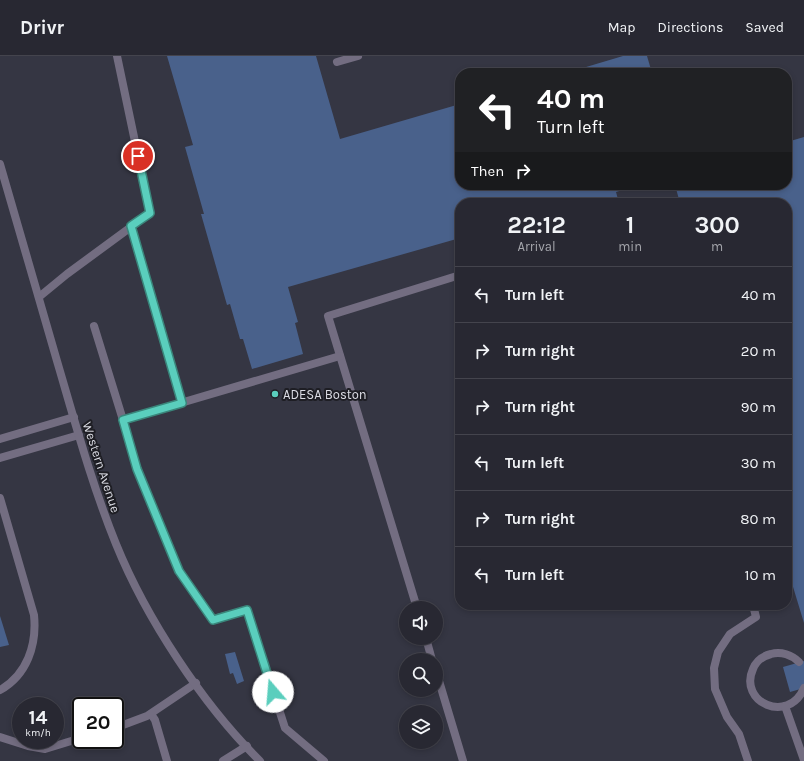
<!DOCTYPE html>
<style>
body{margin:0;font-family:Karla,sans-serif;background:#30303a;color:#f1f3f6;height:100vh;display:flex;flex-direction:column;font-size:15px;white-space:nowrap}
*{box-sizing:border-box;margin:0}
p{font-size:13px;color:#a5a6ac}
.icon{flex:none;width:22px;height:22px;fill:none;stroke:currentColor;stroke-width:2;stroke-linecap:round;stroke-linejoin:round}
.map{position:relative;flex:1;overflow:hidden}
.panel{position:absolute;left:455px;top:142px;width:337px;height:412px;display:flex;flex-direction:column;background:#282832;border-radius:16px;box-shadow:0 2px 6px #0003,0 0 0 1px #44444d}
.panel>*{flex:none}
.hud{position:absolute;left:455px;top:12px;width:337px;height:122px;border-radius:16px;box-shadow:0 2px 6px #0003,0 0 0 1px #44444d;background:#202124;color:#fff;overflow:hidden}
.fabs{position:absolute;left:399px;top:545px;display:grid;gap:8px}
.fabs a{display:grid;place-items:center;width:44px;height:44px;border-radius:50%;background:#282832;box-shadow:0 2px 6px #0003,0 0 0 1px #44444d;font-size:20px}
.speed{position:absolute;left:12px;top:641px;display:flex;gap:8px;font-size:20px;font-weight:700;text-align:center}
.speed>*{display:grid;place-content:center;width:52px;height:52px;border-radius:50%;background:#282832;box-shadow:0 2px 6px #0003,0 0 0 1px #44444d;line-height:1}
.speed small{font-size:10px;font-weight:400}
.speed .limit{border:2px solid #111;border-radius:6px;background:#fff;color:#111}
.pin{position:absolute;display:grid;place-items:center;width:34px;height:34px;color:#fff;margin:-17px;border:2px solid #fff;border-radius:50%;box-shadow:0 1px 4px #0007}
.me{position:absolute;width:44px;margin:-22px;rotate:342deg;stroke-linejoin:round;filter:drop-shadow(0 0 3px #0008)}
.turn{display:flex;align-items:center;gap:14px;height:84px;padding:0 16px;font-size:18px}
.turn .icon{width:52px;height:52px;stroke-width:2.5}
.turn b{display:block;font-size:28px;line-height:34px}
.then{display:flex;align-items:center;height:38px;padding:0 16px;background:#0003;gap:8px;font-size:15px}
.eta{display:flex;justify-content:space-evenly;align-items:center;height:68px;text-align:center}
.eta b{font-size:24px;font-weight:700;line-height:28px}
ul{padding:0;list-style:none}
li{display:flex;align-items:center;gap:12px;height:56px;padding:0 16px;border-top:1px solid #44444d}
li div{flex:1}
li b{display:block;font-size:15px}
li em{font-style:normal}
header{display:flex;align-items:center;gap:24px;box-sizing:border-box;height:56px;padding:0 20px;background:#282832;border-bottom:1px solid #44444d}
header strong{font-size:19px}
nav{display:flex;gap:22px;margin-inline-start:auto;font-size:14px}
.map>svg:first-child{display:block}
</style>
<header>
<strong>Drivr</strong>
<nav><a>Map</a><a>Directions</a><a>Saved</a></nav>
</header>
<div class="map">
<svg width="804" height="705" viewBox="0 0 804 705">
<rect width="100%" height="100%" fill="#353643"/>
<g fill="#49618b">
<polygon points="167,0 316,0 340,83 460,48 460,129 639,129 616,136 619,147 460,147 460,182 288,231 298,266 295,267 303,298 252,313 243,283 240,283 230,248 227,249 201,158 204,158 185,91 193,89"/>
<polygon points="623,0 647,0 652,17 566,17"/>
<polygon points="804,81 804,567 787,511 787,147 680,147 675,129 787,129 787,86"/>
<polygon points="0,560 9,589 0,591"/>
<polygon points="235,596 244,625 237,628 233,617 230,618 225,598"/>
<polygon points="804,605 804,632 790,636 783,611"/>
</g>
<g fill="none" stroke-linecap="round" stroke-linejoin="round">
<g stroke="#736d81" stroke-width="8">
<polyline points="337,6 358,0"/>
<polyline points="131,171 182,347"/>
<polyline points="39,241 67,218 150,157 117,0"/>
<polyline points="94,270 123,364"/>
<polyline points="0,383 74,361"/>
<polyline points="0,402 79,379"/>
<path d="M0 442 34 559C37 589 27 619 0 634"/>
<polyline points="417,552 328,260 460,219"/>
<polyline points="426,582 432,604"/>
<path d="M799 606C792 599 781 595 771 598 763 600 756 605 753 613 738 646 788 669 804 632"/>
<polyline points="436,615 463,705"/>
<polyline points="785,650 804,704"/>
<polyline points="151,658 155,664 167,705"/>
<polyline points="115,672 147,660 196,627"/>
<polyline points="0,681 28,690 45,693 81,682"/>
<polyline points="324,705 285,672 247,554 213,563 179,515 137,413 123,364 340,300"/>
<polyline points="748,705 739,678 727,661 715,633 714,612 718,596 730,578 756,561 753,549"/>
</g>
<polyline stroke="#736d81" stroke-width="8" points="223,705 247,690"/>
<path stroke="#736d81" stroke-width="8" d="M0 108C19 174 38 239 57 305 75 366 92 429 116 488 146 562 203 649 260 705"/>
</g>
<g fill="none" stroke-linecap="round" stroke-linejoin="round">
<g stroke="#3a867b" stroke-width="10">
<polyline id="route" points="138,100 150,157 131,170 182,347 123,364 137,413 179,515 213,564 247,554 273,636"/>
</g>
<use href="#route" stroke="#5acebd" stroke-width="7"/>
</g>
<circle fill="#5acebd" stroke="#1e1e24" stroke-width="1.5" cx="275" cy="338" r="4"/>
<g text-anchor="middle" stroke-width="4" stroke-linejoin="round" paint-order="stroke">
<g font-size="13" fill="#dcdde5" stroke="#1e1e24" text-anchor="start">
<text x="283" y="343">ADESA Boston</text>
</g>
<g font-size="13" fill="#dcdde5" stroke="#1e1e24">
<text transform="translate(102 411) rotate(72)" y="5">Western Avenue</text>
</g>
</g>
</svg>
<div class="fabs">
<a><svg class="icon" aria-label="sound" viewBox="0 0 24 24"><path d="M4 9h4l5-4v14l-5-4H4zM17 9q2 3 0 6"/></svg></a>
<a><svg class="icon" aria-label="search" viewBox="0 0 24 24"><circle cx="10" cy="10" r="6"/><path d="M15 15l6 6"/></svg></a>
<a><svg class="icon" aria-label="layers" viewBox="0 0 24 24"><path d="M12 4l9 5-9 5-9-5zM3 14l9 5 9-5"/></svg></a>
</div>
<div class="speed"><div>14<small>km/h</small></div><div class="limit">20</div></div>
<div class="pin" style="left:138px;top:100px;background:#d93025"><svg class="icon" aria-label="arrive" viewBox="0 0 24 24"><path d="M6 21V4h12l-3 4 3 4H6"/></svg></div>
<svg class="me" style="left:273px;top:636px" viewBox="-20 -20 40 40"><circle r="19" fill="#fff"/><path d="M0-13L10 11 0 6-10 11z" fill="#5acebd"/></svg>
<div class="hud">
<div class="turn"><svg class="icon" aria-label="left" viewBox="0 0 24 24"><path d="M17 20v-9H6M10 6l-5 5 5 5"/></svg><div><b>40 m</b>Turn left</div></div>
<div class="then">Then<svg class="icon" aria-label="right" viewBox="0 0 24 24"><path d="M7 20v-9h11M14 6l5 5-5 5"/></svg></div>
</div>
<section class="panel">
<div class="eta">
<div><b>22:12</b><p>Arrival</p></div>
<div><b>1</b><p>min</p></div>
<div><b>300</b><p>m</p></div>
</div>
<ul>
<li><svg class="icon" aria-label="left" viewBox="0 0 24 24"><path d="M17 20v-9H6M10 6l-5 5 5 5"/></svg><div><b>Turn left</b></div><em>40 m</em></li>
<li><svg class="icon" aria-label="right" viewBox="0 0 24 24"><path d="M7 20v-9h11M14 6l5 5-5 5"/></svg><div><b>Turn right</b></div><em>20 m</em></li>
<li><svg class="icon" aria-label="right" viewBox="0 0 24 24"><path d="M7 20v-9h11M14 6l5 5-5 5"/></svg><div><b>Turn right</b></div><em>90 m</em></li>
<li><svg class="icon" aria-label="left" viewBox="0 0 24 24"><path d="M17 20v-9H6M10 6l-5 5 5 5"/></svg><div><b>Turn left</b></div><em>30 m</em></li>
<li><svg class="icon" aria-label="right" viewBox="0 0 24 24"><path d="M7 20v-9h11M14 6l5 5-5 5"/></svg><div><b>Turn right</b></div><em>80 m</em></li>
<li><svg class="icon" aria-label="left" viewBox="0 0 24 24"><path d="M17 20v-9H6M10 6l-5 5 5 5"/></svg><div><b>Turn left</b></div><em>10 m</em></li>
</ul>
</section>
</div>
